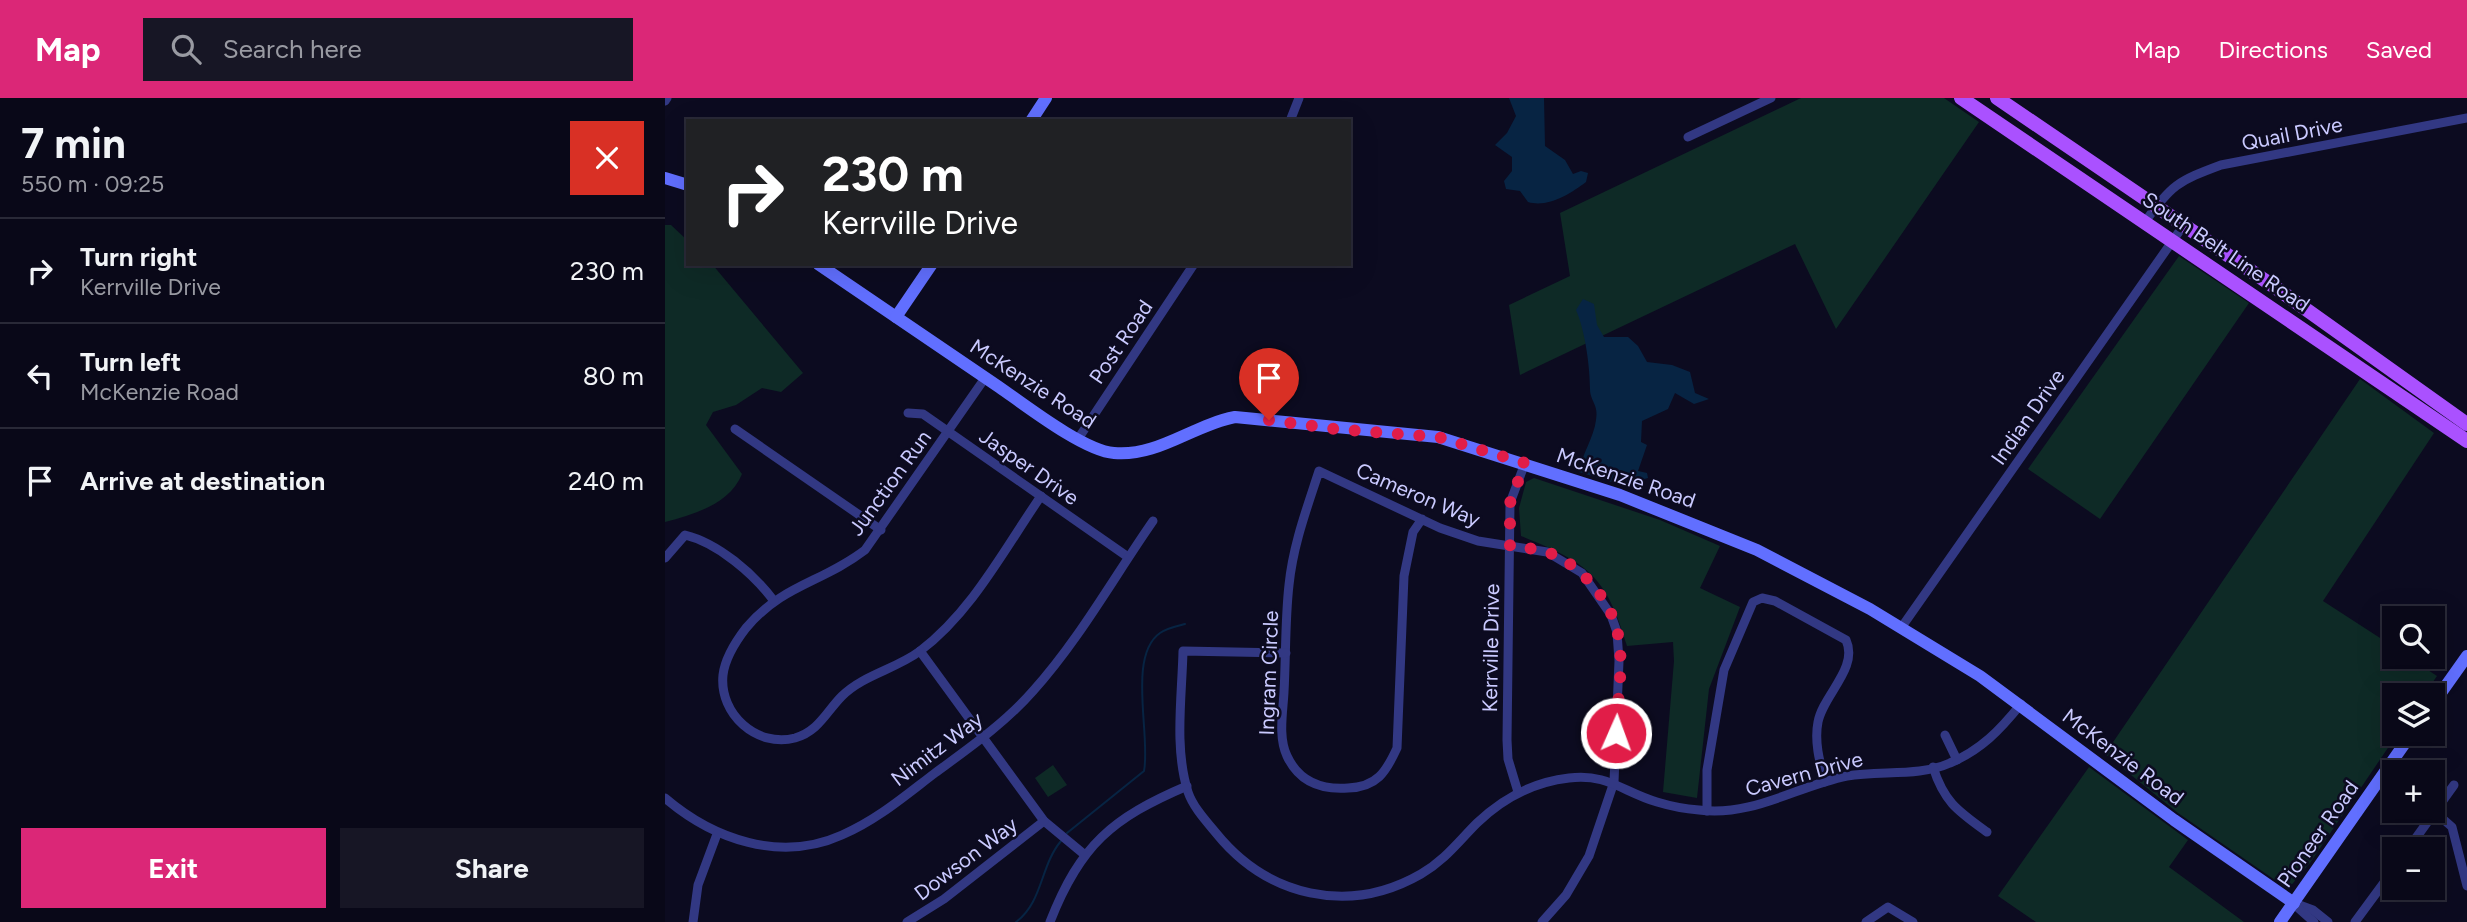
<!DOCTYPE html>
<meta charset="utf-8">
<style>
body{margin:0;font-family:Figtree,sans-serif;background:#171625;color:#f1f3f6;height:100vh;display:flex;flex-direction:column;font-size:26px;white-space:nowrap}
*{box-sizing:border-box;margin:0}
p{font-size:23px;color:#999aa2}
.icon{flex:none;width:38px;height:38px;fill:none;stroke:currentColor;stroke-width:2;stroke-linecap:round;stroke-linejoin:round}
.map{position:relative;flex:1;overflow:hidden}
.side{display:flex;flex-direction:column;background:#090818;width:665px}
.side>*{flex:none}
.top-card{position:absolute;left:21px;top:21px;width:665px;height:147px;border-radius:0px;box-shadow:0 7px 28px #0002,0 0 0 2px #292937;background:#202124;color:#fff;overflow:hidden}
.fabs{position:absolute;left:1717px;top:508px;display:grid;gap:14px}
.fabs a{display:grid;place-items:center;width:63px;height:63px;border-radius:0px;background:#090818;box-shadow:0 7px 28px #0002,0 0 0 2px #292937;font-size:35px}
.pin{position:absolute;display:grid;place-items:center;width:60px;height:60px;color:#fff;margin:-72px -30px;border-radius:50% 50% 50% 0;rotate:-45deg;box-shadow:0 0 7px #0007}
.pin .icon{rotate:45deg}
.me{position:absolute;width:77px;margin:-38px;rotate:2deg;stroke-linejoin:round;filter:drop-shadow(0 0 5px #0008)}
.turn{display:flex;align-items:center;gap:24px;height:147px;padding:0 21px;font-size:32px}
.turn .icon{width:91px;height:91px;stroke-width:2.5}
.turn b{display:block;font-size:49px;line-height:60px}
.round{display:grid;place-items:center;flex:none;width:74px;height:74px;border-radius:0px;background:#171625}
.overview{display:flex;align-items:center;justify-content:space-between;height:119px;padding:0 21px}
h1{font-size:42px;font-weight:700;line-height:52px}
.cta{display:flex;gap:14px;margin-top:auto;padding:14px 21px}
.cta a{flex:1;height:80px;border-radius:0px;background:#db2777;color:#fff;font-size:28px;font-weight:700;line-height:80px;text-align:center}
.cta a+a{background:#171625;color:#f1f3f6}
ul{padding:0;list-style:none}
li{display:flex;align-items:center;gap:21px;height:105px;padding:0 21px;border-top:2px solid #292937}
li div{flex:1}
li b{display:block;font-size:26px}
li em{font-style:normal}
header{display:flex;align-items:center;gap:42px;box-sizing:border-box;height:98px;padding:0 35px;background:#db2777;color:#fff}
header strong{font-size:33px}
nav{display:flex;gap:38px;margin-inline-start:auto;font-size:24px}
.search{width:490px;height:63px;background:#171625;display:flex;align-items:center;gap:18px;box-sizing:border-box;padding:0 24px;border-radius:0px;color:#999aa2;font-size:26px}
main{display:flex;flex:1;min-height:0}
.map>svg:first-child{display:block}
</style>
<header>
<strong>Map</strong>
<div class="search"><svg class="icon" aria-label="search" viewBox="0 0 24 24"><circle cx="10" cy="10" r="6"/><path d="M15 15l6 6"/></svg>Search here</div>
<nav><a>Map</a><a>Directions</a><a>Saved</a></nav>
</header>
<main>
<section class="side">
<div class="overview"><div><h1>7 min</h1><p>550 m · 09:25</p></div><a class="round" style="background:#d93025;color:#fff"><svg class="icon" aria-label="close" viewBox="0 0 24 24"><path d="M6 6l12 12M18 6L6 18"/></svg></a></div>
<ul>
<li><svg class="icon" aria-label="right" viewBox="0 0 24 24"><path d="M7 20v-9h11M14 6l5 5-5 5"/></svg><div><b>Turn right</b><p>Kerrville Drive</p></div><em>230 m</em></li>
<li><svg class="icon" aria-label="left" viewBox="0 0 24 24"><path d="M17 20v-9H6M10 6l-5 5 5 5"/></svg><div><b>Turn left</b><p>McKenzie Road</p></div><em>80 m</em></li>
<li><svg class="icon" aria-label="arrive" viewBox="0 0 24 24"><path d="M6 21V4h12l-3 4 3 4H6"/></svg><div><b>Arrive at destination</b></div><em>240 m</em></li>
</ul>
<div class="cta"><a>Exit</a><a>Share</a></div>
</section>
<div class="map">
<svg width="1802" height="824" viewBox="0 0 1802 824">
<rect width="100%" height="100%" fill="#0c0b20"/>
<g fill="#0e2a26">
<polygon points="1136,0 1279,0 1314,24 1171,231 1130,146 855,277 844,207 905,178 895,115"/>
<path d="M0 127H6L23 143V166H47L138 275 116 294 97 290 71 307 48 314 41 327 77 376C65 406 30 416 0 424Z"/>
<polygon points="1514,158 1584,205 1435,421 1363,371"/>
<polygon points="1695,281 1769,335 1658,503 1729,549 1729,558 1742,558 1772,578 1759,597 1729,597 1729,635 1733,635 1645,765 1623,791 1513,715 1440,656"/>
<path d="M869 380 995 422 1055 448 1035 490 1075 509 1044 591 1032 700 998 694 1009 563 1008 544 962 548C941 477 923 465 856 438L854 410 861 384Z"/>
<polygon points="388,667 402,687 383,699 370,680"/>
<polygon points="1424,669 1523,742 1504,769 1579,824 1371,824 1333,798"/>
</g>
<g fill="#072443">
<path d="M844 0H879L880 48 900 62 908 76 916 73 923 75 921 84C905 96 883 110 863 104L855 93 841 91 839 83 847 73V59L830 47 842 35 851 18Z"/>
<path d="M918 201 929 206 932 227 939 239H963L973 248 982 264 1007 267 1025 274 1030 295 1044 301 1029 306 1010 295 1003 311 977 323 976 344 982 347 973 373 982 375 983 380 972 383 969 391 914 374C917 356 929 339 931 322 934 307 925 303 925 291 925 269 920 232 911 212Z"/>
</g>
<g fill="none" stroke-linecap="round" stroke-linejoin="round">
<g stroke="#072443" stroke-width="2">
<path d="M402 735 479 673C486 638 462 558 495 535 502 530 512 528 520 526"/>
<path d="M351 824C378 804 375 768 396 743"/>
</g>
<g stroke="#323883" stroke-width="9">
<polyline points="0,3 2,0"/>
<polyline points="625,23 634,0"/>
<polyline points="1023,39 1106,0"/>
<path d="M1480 124C1506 87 1513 83 1556 67L1802 20"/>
<path d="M320 280 200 452C157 485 118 486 81 530 71 543 60 560 58 577 54 616 92 650 130 640 154 633 161 614 177 598 198 577 231 571 255 553 307 514 340 450 376 398"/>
<polyline points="243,315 258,316 463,459"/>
<polyline points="70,331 216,432"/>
<polyline points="413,341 529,166"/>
<path d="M757 421 748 434 739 478 732 650C721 674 712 689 683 690 656 692 634 684 622 658 613 639 618 614 619 594 621 558 620 522 624 487 628 447 642 410 654 373L775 430 813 443 882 454 917 475 946 517 952 534 954 563 949 684 924 758 901 797 877 824"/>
<path d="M0 460 20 437C53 445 89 476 109 503"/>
<polyline points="1236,530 1518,128"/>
<polyline points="255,553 379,723 420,757"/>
<path d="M621 555 518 553C517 598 509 650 523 694 528 709 541 723 551 735 602 798 683 818 756 776 780 762 793 744 812 725 837 701 869 684 904 680 942 675 958 694 992 704 1005 708 1021 711 1034 712 1088 719 1132 688 1182 678 1215 672 1254 679 1285 665 1316 652 1335 632 1356 606"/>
<polyline points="1280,637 1292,662"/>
<path d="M1268 669C1279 704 1293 713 1322 734"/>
<polyline points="853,694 843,661 842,642 845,405 860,365"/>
<path d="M0 700C48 741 115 765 177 737 212 722 241 697 270 675 304 650 340 625 368 593 414 542 449 479 488 423"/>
<path d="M1042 713V672L1059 572 1088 504 1097 500 1110 503 1181 542C1194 570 1158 597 1153 624 1149 644 1155 665 1160 684"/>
<polyline points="1770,714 1787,729 1802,788"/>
<polyline points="1743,751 1789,687"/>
<polyline points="1629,805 1648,812 1663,824"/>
<polyline points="1632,809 1649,824"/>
<polyline points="28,824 33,787 52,736"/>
<polyline points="242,824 279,801 379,723"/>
<path d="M385 824C415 747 447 720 522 688"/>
<polyline points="1201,824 1223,809 1248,824"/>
<polyline points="1690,824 1729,771"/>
</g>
<g stroke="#616fff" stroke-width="12">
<polyline points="366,23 381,0"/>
<polyline points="0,80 23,87"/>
<path d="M153 166C214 207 274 248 334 289 360 307 419 353 449 355 493 359 528 327 570 319L773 339 955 397 1092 452 1205 511 1315 578 1509 722 1629 805"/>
<polyline points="231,219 267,166"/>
<polyline points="1768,606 1802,558"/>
<polyline points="1615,824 1747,635"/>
</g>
<g stroke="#aa51ff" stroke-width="14">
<polyline points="1296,0 1802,343"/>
<polyline points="1332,0 1614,192 1802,326"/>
</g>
</g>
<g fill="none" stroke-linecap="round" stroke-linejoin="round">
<path stroke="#e11d48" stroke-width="12" stroke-dasharray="0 21.6" d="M604 322 670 331 773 339 860 365 845 405V448C856 450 871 450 882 454 914 465 944 500 952 532 960 564 952 603 951 635"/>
</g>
<g text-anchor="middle" stroke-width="5" stroke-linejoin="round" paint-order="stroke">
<g font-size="21" fill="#cacaff" stroke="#0c0b20">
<text transform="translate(1627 36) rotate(-11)" y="7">Quail Drive</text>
<text transform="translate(1561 154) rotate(34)" y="7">South Belt Line Road</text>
<text transform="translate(456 244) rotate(-56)" y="7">Post Road</text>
<text transform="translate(368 286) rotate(33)" y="7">McKenzie Road</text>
<text transform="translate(1363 319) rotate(-55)" y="7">Indian Drive</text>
<text transform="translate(364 369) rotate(35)" y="7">Jasper Drive</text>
<text transform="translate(961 380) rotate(19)" y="7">McKenzie Road</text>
<text transform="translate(225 385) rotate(-54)" y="7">Junction Run</text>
<text transform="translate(753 397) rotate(23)" y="7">Cameron Way</text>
<text transform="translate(826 550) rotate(-89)" y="7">Kerrville Drive</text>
<text transform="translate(604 575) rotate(-88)" y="7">Ingram Circle</text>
<text transform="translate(272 651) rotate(-37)" y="7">Nimitz Way</text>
<text transform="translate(1458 659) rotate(37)" y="7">McKenzie Road</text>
<text transform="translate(1139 676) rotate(-15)" y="7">Cavern Drive</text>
<text transform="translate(1653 736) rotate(-55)" y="7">Pioneer Road</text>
<text transform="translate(301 761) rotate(-37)" y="7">Dowson Way</text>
</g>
</g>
</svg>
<div class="fabs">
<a><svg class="icon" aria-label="search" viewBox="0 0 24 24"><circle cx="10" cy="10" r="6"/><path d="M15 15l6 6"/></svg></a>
<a><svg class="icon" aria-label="layers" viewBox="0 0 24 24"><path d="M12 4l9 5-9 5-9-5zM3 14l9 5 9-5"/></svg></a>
<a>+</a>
<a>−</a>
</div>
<div class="pin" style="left:604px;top:322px;background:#d93025"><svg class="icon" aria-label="arrive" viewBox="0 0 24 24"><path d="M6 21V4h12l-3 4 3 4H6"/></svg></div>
<svg class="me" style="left:951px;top:635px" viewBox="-20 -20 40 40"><circle r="17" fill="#e11d48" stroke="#fff" stroke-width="3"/><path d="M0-11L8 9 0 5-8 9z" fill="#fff"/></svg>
<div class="top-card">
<div class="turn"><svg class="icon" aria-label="right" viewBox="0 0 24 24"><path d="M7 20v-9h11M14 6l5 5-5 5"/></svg><div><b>230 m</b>Kerrville Drive</div></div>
</div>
</div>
</main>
